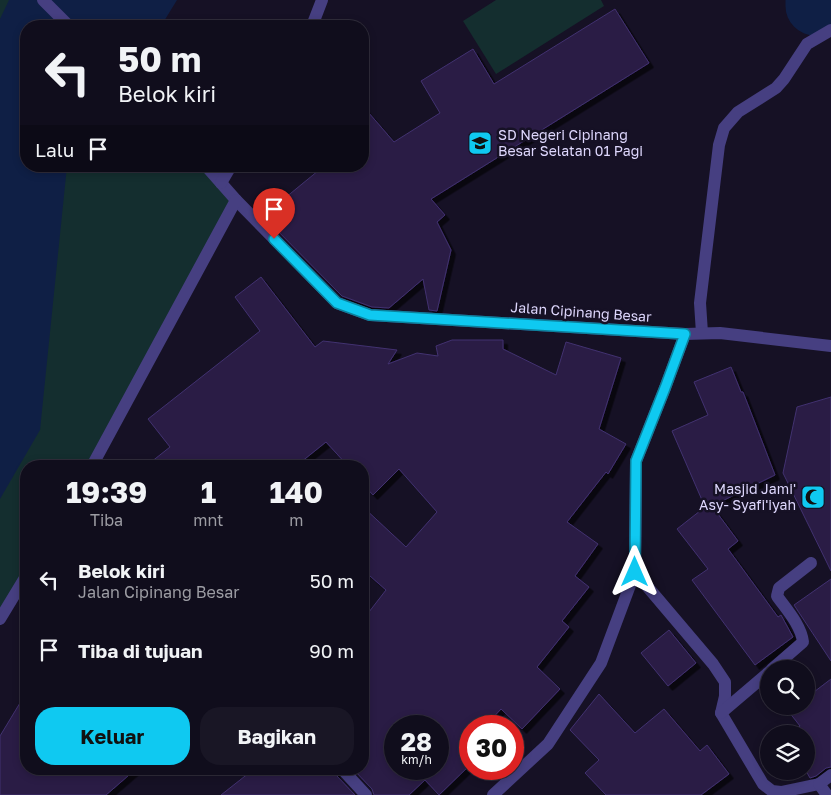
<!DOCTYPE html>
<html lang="id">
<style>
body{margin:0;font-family:"Golos Text",sans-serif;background:#191625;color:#f1f3f6;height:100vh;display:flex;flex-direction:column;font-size:19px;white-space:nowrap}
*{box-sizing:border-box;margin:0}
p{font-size:16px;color:#9c9ca3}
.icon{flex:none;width:28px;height:28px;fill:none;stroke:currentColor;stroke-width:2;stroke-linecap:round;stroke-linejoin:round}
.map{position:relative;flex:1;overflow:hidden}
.side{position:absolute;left:20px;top:460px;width:349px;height:315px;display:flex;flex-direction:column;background:#100d1c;border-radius:20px;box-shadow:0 2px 8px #0003,0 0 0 1px #302d3b}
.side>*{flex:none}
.hud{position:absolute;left:20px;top:20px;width:349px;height:152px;border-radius:20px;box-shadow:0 2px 8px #0003,0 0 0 1px #302d3b;background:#100d1c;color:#f1f3f6;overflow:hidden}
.buttons{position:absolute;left:760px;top:660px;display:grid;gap:10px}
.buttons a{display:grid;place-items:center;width:55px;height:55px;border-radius:50%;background:#100d1c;box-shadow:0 2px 8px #0003,0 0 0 1px #302d3b;font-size:25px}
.speed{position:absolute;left:384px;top:715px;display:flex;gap:10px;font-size:25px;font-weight:700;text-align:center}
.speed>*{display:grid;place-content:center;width:65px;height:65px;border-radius:50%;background:#100d1c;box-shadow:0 2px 8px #0003,0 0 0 1px #302d3b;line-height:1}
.speed small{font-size:12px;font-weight:400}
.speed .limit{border:8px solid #d22;background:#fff;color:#111}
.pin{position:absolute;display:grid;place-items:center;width:42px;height:42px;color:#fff;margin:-51px -21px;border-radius:50% 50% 50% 0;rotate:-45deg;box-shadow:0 0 5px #0007}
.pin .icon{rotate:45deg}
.me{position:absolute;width:55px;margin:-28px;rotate:0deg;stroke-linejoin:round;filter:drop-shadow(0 0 4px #0008)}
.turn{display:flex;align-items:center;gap:18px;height:105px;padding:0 15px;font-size:22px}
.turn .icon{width:65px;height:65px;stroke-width:2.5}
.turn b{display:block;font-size:35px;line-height:42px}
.then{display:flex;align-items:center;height:48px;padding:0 15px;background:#0003;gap:10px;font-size:19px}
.eta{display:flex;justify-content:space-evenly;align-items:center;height:85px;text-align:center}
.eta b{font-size:30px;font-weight:700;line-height:35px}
.primary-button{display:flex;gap:10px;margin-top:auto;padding:10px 15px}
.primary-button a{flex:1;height:58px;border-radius:20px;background:#0fc9f1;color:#111;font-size:20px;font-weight:700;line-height:58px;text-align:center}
.primary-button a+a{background:#191625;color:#f1f3f6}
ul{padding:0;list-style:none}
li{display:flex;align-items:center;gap:15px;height:70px;padding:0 15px}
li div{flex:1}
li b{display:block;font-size:19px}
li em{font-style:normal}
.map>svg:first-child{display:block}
</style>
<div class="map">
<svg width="831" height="795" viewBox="0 0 831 795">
<defs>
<filter id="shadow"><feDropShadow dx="4.5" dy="4.5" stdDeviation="0" flood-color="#0009"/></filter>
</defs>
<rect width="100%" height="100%" fill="#161125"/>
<g fill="#142e2f">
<polygon points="0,0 43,0 26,26 26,166 206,166 236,200 92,466 26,466 26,576 0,619"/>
<polygon points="496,0 601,0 604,6 496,74 463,21"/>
</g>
<polygon fill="#0f1f45" points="9,0 177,0 161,26 26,26 26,166 67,166 40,430 0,499 0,19"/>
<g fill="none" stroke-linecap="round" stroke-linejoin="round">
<polyline stroke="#0f1f45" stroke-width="59" points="815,0 815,6 831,5"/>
</g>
<g fill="#291e45" stroke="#423170" fill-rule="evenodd" filter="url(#shadow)">
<polygon points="615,9 649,63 431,199 445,215 437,222 451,250 437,311 429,310 423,279 389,308 372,307 342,296 263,216 324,166 362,166 362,105 394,142 440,113 421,81 473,49 494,84"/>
<path d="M261 277 315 347 323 341 397 350 388 364 417 353 438 356 436 346 452 340H503V349L556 375 566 342 621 358 599 429 626 444 608 474 606 472 567 522 598 544 575 576 589 587 562 621 569 627 537 667 560 689 522 729 501 709 485 726H470V765L439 795 425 780 409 795H374L372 789 353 769H362V621L386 590 362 569V506L406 547 437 512 399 469 373 495 362 483V466H348L326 442 296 466H146L170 447 148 419 260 331 235 297ZM395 726H438V769H395Z"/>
<polygon points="731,367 741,392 743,392 775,475 712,506 738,541 728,549 778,617 781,615 793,637 755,665 692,580 708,569 677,529 705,507 672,431 708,415 694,382"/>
<polygon points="831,397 831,571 783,473 797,407"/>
<polygon points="831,579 831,661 794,605"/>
<polygon points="669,630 696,663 668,686 641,653"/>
<polygon points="831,679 831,767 826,768 816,776 810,778 806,771 806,734 790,734 800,726 789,712 796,706 806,706 806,698"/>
<polygon points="26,693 26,769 136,769 106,795 0,795 0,736"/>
<polygon points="599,694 635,733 664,709 700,751 707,745 729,774 701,795 606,795 585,773 599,760 570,730"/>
<polygon points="254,769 334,769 336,775 355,795 221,795"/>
</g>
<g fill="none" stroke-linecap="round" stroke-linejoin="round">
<polyline stroke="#463f81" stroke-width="12" points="702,333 700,303 719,145 724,128 738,112 776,88 784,79 807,44 831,30"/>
<g stroke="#463f81" stroke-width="12">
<polyline points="43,0 69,26"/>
<polyline points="312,26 322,0"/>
<polyline points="206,166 236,200 337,303 370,315 685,334 720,333 831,346"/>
<polyline points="221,183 231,166"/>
<polyline points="92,466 236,200"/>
<polyline points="635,572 713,664 725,682 725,696 721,713 763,784 772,791 781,792 819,784 827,795"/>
<polyline points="0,619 26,576"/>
<path d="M772 669 803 642C801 625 786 609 777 596L779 588 811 563"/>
<polyline points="721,713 769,672"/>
<polyline points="342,769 366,795"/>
<polyline points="819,784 831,775"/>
<polyline points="493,795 548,744 601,663 635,572 636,461 665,388 685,334"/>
</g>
</g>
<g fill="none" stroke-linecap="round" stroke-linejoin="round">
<g stroke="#0a839d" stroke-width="12">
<polyline id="route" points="274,239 337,303 370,315 685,334 665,388 636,461 635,572"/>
</g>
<use href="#route" stroke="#0fc9f1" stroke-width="9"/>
</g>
<defs>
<g id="school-square" transform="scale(1.25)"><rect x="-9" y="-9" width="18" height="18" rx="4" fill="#0fc9f1" stroke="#161125"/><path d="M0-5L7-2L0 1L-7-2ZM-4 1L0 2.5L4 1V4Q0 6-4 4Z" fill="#111"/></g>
<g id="mosque-square" transform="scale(1.25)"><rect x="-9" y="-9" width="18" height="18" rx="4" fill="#0fc9f1" stroke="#161125"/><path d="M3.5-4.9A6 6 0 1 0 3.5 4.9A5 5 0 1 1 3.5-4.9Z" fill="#111"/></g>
</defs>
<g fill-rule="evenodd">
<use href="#school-square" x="480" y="143"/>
<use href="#mosque-square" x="813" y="497"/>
</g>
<g text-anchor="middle" stroke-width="5" stroke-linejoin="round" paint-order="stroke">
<g font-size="14" fill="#ded7fd" stroke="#161125" text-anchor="start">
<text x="498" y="140">SD Negeri Cipinang<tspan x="498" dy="16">Besar Selatan 01 Pagi</tspan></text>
<text x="796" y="494" text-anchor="end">Masjid Jami'<tspan x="796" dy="16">Asy- Syafi'iyah</tspan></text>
</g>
<g font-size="14" fill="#ded7fd" stroke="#161125">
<text transform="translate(581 312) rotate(4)" y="5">Jalan Cipinang Besar</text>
</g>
</g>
</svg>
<div class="buttons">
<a><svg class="icon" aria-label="search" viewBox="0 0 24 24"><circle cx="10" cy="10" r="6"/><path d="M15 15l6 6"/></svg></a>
<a><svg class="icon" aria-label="layers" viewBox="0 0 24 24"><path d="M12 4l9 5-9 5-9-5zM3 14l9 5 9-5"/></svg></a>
</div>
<div class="speed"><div>28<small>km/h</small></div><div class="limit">30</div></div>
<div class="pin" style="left:274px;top:239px;background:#d93025"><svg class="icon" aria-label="arrive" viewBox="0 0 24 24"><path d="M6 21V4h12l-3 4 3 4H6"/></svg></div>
<svg class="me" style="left:635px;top:572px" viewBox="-20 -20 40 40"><path d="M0-17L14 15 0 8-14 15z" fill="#0fc9f1" stroke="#fff" stroke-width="4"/></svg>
<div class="hud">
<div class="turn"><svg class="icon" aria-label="left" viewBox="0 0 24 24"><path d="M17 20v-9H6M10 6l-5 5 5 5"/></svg><div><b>50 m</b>Belok kiri</div></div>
<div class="then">Lalu<svg class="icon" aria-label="arrive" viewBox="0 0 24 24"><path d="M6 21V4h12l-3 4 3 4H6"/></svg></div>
</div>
<section class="side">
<div class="eta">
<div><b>19:39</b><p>Tiba</p></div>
<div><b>1</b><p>mnt</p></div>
<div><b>140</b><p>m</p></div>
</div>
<ul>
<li><svg class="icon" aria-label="left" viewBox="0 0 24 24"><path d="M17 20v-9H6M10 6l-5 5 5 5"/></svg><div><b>Belok kiri</b><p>Jalan Cipinang Besar</p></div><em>50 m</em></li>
<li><svg class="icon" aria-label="arrive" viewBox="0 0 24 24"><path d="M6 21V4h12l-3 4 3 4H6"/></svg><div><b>Tiba di tujuan</b></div><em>90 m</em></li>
</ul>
<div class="primary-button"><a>Keluar</a><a>Bagikan</a></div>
</section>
</div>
